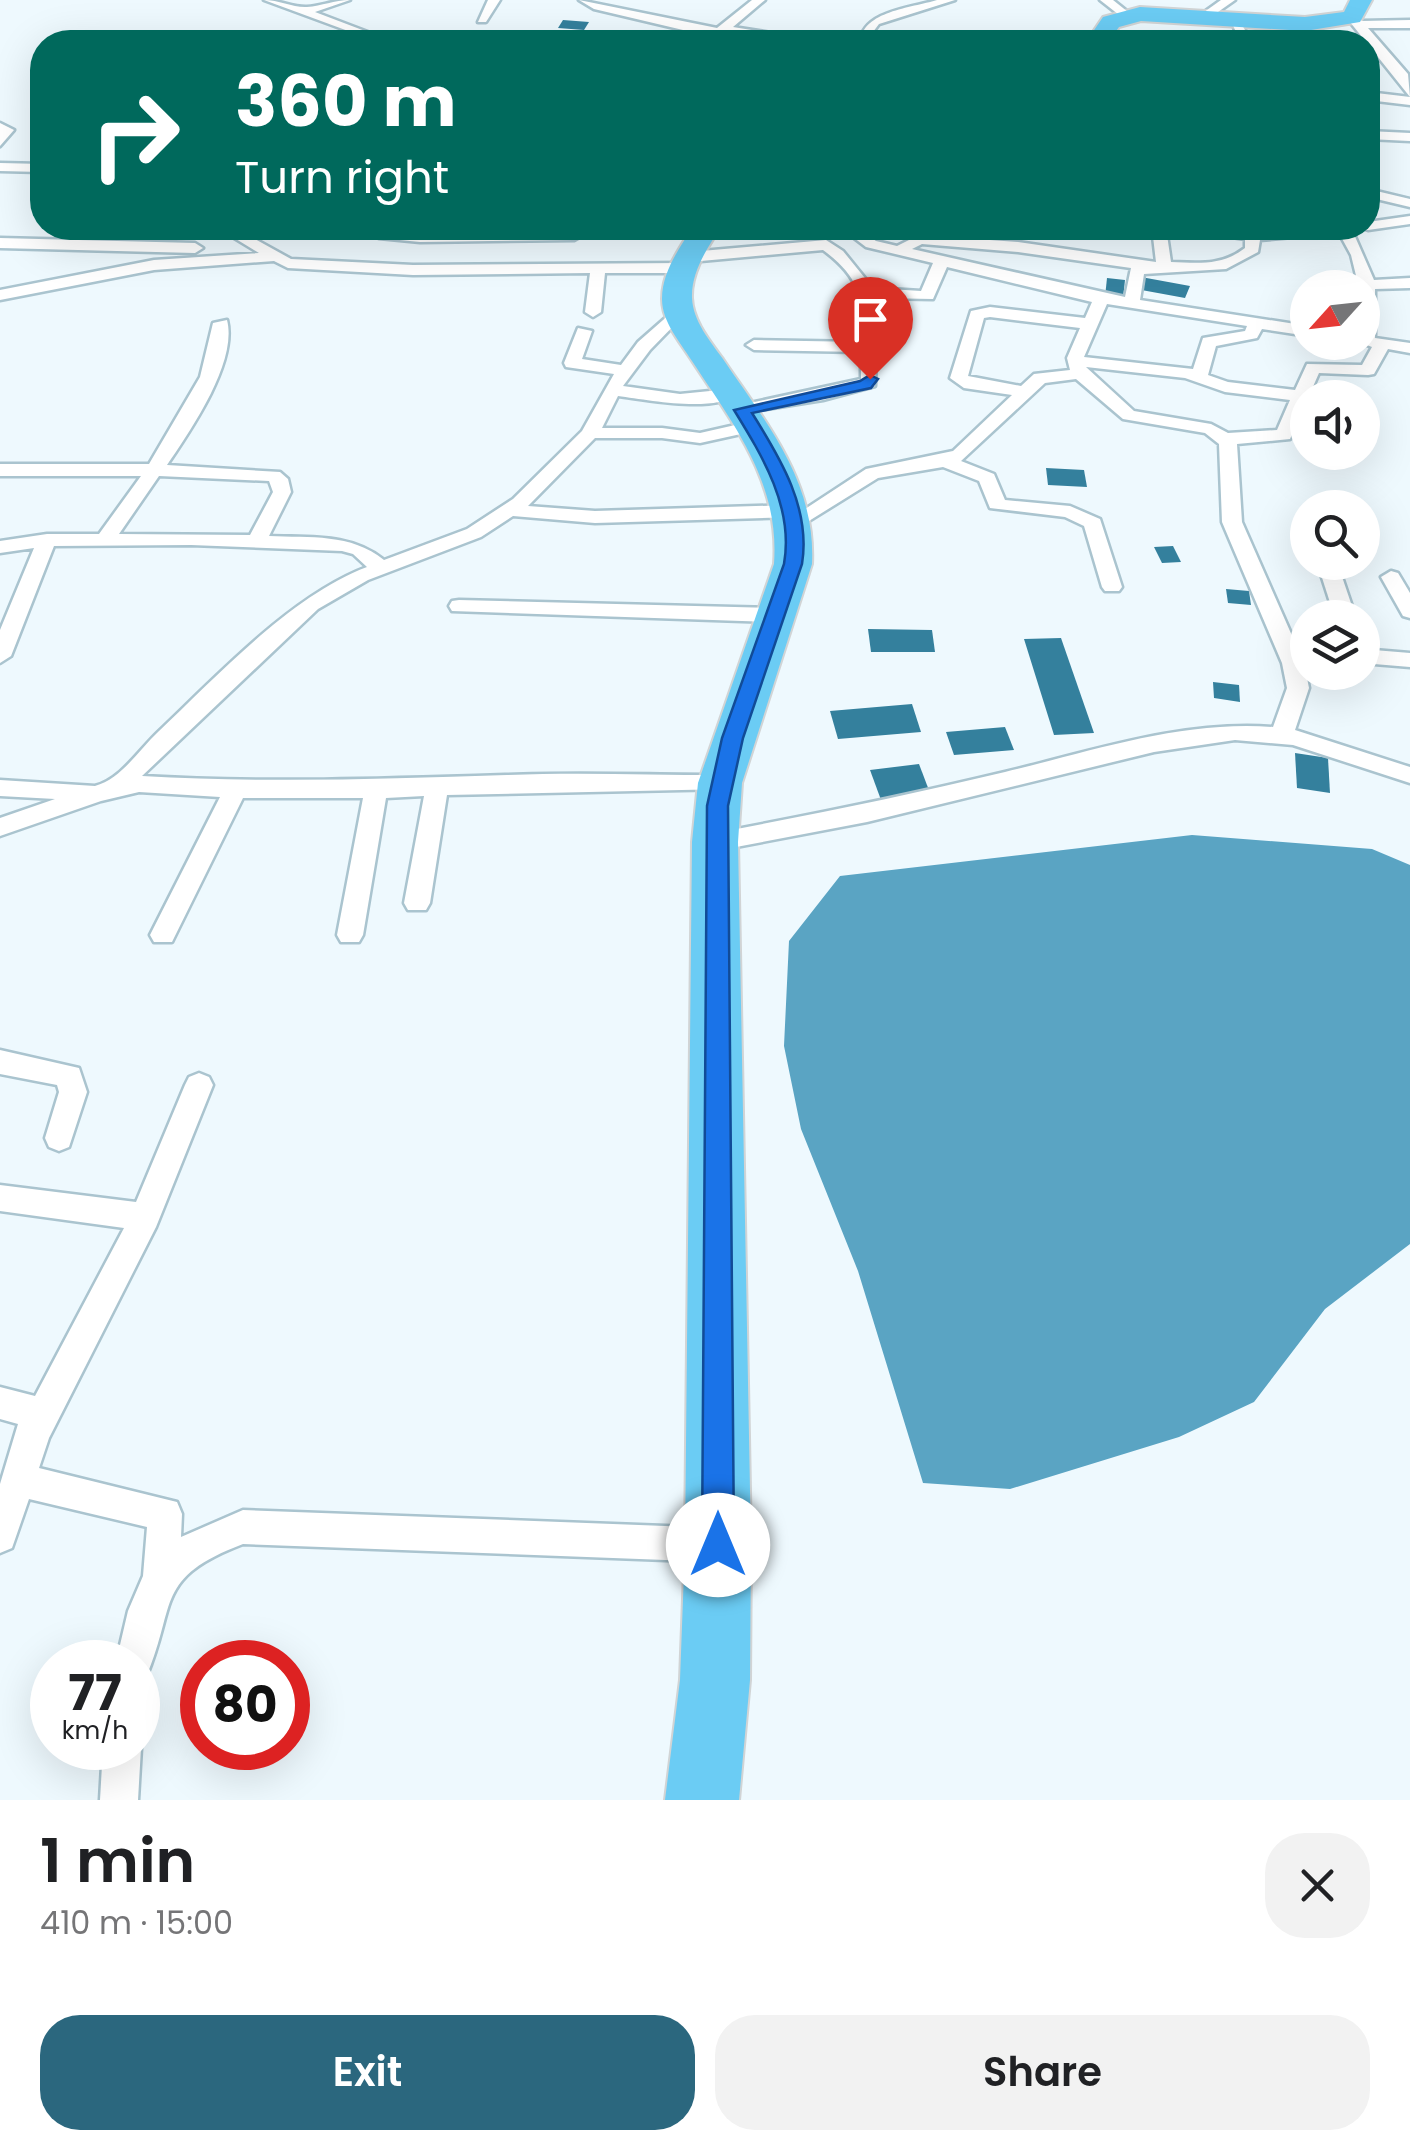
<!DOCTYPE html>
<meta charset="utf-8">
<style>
body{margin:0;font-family:Poppins,sans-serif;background:#f2f2f2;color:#202124;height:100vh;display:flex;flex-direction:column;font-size:38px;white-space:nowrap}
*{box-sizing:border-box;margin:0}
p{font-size:32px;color:#757577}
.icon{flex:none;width:55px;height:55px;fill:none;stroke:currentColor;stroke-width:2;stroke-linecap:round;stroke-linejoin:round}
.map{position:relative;height:1800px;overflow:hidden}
.details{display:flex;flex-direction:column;background:#fff;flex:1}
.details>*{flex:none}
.banner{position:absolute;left:30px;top:30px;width:1350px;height:210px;border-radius:40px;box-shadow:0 10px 40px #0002;background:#00695c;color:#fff;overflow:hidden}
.needle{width:65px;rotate:243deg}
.controls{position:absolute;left:1290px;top:270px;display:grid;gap:20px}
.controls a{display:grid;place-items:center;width:90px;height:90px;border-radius:50%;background:#fff;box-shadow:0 10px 40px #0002;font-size:50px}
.speed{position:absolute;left:30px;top:1640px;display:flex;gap:20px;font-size:50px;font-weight:700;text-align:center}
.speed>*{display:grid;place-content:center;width:130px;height:130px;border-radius:50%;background:#fff;box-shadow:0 10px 40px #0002;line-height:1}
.speed small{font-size:25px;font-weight:400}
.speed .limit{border:15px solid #d22;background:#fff;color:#111}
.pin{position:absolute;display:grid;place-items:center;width:85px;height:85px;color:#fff;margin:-102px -42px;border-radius:50% 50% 50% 0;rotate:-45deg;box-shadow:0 0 10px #0007}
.pin .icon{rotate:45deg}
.me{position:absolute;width:110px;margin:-55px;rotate:0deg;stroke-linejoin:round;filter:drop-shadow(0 0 8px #0008)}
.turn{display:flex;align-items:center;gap:35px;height:210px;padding:0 40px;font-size:45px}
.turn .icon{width:130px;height:130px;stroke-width:2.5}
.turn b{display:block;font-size:70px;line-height:85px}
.round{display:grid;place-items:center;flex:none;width:105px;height:105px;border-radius:40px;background:#f2f2f2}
.overview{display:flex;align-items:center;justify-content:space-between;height:170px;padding:0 40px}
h1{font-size:60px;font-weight:600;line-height:75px}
.cta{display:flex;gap:20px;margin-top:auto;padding:20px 40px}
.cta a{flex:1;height:115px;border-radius:40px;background:#2b677e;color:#fff;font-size:40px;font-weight:600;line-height:115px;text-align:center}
.cta a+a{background:#f2f2f2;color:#202124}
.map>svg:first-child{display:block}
</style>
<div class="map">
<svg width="1410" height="1800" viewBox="0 0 1410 1800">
<rect width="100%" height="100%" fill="#eef9fe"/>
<polygon fill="#5aa4c3" points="1192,835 1372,849 1410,865 1410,1244 1325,1309 1254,1402 1179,1437 1010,1489 923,1483 858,1271 801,1129 784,1046 789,941 840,876"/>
<g fill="#34809d">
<polygon points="563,20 589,22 584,30 558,28"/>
<polygon points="144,32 191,32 188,37 140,37"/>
<polygon points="569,33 592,35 586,42 561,42"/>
<polygon points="1141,277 1190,286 1185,298 1136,289"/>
<polygon points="1107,278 1125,280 1123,299 1105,297"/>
<polygon points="1046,468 1084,470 1087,487 1048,485"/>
<polygon points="1173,546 1181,562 1162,563 1154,547"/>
<polygon points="1226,589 1249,591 1251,605 1228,603"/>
<polygon points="868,629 932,630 935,652 871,652"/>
<polygon points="1061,638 1094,733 1054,735 1024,639"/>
<polygon points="1213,682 1239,685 1240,702 1214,698"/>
<polygon points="912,704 921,732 838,739 830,711"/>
<polygon points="1005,727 1014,750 954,755 946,732"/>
<polygon points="1295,753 1328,758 1330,793 1297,788"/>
<polygon points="919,764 930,793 881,800 870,770"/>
</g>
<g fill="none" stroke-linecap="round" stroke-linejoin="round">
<g stroke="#aac4cf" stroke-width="5">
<g id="street">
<path d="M264 0C279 0 294 8 307 7 322 6 334 0 350 0L315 12 394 42H378Z"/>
<polygon points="488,0 500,0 486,22 478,22"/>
<polygon points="579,0 717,28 752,0 765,0 733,27 828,42 798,42 726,33 717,38 594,9"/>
<path d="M937 0H955L879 24 873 32 872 42H860C863 11 911 8 937 0Z"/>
<polygon points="1100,0 1113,0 1133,16 1123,18"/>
<polygon points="1221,0 1235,0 1208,19 1200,19 1200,15"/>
<polygon points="1352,14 1362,21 1410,20 1410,28 1368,28 1408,74 1410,97 1346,17"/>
<polygon points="1230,18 1238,18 1252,42 1240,42"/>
<polygon points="1368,92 1410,97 1410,105 1368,100"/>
<polygon points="0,123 14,130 0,146"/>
<polygon points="1368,131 1410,133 1410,141 1368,139"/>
<polygon points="0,163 42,164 42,172 0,171"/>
<polygon points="1368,189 1410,199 1410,207 1368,197"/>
<polygon points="1410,216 1410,224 1368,230 1362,228 1368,228 1368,222"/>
<polygon points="218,228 235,228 291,259 413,265 684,263 692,268 684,273 605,273 601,312 593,317 585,312 590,273 413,275 288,268 274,261 154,270 0,300 0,290 154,260 259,253"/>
<path d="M841 228H857L876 241 897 246 919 235 1018 242 1156 262 1152 228H1166L1171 262C1199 263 1222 266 1245 248V239L1199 232 1192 228 1252 232 1359 228 1353 232 1374 280 1410 278V288L1375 289V338L1410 343V353L1388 349 1374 374 1368 375 1319 373 1290 439 1237 444 1242 522 1304 663 1309 688 1295 730 1410 767V783L1293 745 1235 740 1154 752 867 822 715 851 706 848 703 842 706 836 715 833C812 815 909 795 1005 772 1092 751 1183 720 1273 727L1287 688 1282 663 1222 522 1219 444 1205 433 1123 419 1076 379 1045 383 961 461 994 474 1005 500 1070 506 1100 519 1122 587 1119 591H1105L1102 587 1084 526 1065 517 990 508 979 481 943 467 878 478 796 529 786 523 793 517 595 523 513 516 481 537 368 580 318 609 142 776C265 783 385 779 507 775 578 772 649 775 720 775L732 783 728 789 447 795 430 903 426 910H408L404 903 424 796 386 798 363 935 359 942H341L337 935 363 798H243L172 942H154L150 935 220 797 139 792 101 801 0 836V818L55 799 0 796V780L95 786C121 779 138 751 158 732 217 676 292 595 367 567L353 554 342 551 191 545 54 546 11 656 0 663V630L34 548 0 553V541L47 534H99L141 476H0V464H149L200 377 213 323 227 320C238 362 190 431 167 465L280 472 288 479 291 492 269 536C310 538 351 533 384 560L467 529 513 499 582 431 614 374 566 367 564 363 578 328 592 331 582 359 621 365 638 342 679 306 687 311 685 314 650 350 623 386 680 394 730 389 739 394C713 413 649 400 618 396L602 428H662L700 433 753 421 759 422V430L700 443 662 438H595L528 506 595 511 792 505 802 511 866 469 953 451 1012 395 964 388 950 378 971 311 990 307 1085 318 1092 302 947 267 933 299 878 298 875 386 823 400 736 414V406L861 379V352L754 350 746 345 754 340 862 342C863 298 861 278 823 250L690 262 682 257 690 252 826 240 843 251 873 288 921 291 933 263 866 247ZM1339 233 1351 255 1359 288H1362V342H1359L1372 347 1362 365 1307 364 1295 390 1228 382 1208 375 1216 346 1257 338 1262 329 1308 336V326L1140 300 1144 274 1226 269 1258 252 1260 240ZM922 244 1018 252 1131 268 1125 297 912 249ZM1107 304 1247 326 1245 331 1203 338 1193 369 1084 357ZM990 317 1080 328 1067 358 1070 370 1034 374 1021 386 968 376 984 318ZM1086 367 1185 378 1225 392 1290 400 1277 430 1228 433 1211 424 1134 411ZM159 476 269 481 273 492 250 535 119 534Z"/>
<polygon points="384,231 574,232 581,236 574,240 420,242 379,238 377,235"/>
<polygon points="0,238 195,243 203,248 195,253 0,248"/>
<polygon points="1317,562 1337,562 1356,618 1335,618"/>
<polygon points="1391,571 1398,573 1410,593 1410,618 1403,616 1381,577"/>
<polygon points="459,600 775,608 785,615 775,622 452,611 449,606 452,601"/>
<polygon points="1362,649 1410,653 1410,667 1362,663"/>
<polygon points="0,1050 79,1068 87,1092 69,1147 59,1151 49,1147 45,1138 59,1092 57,1085 0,1074"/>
<path d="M199 1073 209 1077 213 1085 156 1227 49 1438 39 1468 177 1502 182 1514 181 1537 243 1510 718 1528 730 1533 735 1545 730 1557 718 1562 243 1544C154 1578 177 1603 147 1675L138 1679V1662H116L128 1611 143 1576 147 1527 29 1499 12 1548 0 1553V1484L18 1424 0 1419V1387L35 1396 124 1228 0 1211V1185L136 1202 185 1085 189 1077Z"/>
<polygon points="138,1740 141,1748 138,1800 100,1800 103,1748 138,1748"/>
</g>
</g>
<g stroke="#d1d4d5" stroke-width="4">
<g id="highway">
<polygon points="1350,0 1372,0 1360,22 1305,31 1141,21 1119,27 1108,42 1086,42 1103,17 1140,7 1305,17 1344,12"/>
<path d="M692 228H720C707 249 691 272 692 298 693 321 710 341 723 359 767 424 816 482 812 564L742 783 738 842 751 1545 750 1680 739 1800H665L680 1680 685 1545 692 842 698 783 774 564C780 483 734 425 692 361 680 342 662 322 662 299 662 272 679 249 692 228Z"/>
</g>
</g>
<use href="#street" fill="#fff" fill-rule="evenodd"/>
<use href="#highway" fill="#6bccf4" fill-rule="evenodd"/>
</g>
<path fill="#1a73e8" stroke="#114b97" stroke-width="2.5" d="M870 375 878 379 871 388 752 413C781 459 811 509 802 564L743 738 728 806 734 1545 729 1556 718 1561 707 1556 702 1545 707 806 722 738 784 564C794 508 763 457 734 410L860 381Z"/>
</svg>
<div class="controls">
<a><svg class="needle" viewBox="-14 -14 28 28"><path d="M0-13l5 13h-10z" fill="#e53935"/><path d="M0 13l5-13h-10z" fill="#757577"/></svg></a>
<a><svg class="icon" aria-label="sound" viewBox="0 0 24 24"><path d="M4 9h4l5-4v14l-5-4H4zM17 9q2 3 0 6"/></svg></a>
<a><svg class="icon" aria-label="search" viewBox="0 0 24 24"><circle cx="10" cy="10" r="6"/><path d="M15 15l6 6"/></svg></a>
<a><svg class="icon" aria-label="layers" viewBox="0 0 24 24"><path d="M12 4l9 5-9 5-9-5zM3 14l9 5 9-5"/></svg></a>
</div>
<div class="speed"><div>77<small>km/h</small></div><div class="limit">80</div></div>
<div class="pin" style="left:870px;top:379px;background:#d93025"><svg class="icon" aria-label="arrive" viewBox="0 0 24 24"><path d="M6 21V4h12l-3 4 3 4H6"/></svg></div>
<svg class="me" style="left:718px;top:1545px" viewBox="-20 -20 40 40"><circle r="19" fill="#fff"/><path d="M0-13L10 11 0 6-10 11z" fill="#1a73e8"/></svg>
<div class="banner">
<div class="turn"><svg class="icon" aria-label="right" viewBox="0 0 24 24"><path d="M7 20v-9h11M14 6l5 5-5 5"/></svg><div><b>360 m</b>Turn right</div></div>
</div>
</div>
<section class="details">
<div class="overview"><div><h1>1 min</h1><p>410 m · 15:00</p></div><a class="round"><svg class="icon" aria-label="close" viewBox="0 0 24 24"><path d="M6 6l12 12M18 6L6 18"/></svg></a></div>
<div class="cta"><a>Exit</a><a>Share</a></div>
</section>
